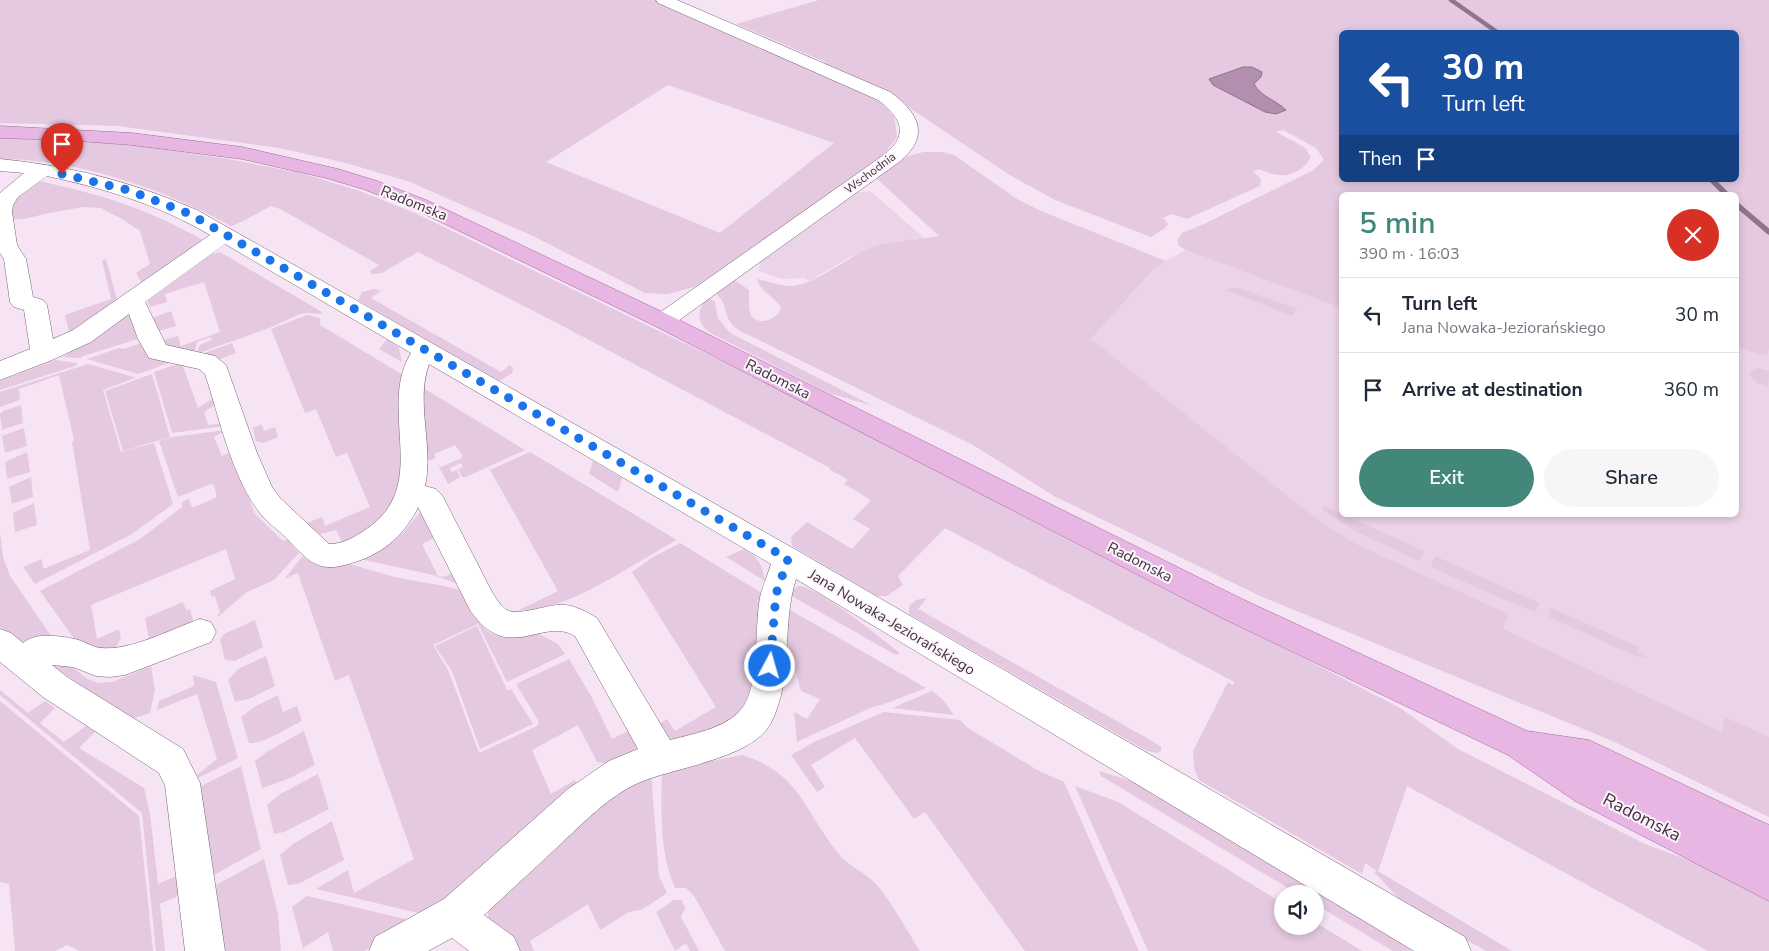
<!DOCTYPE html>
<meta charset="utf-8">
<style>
body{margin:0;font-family:"Nunito Sans",sans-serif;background:#f6f6f7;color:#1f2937;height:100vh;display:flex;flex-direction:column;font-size:19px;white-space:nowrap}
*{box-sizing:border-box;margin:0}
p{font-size:16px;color:#747a83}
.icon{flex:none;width:28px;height:28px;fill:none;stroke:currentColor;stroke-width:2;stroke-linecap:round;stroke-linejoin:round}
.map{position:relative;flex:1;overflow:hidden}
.side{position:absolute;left:1339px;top:192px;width:400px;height:325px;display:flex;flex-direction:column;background:#fff;border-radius:8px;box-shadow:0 2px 8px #0003}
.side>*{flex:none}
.top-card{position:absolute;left:1339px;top:30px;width:400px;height:152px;border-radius:8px;box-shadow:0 2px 8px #0003;background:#1a4fa0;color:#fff;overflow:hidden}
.controls{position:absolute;left:1274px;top:885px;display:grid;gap:10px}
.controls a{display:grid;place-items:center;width:50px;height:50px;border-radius:50%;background:#fff;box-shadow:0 2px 8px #0003;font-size:25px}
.pin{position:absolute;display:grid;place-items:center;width:42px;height:42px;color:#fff;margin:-51px -21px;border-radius:50% 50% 50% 0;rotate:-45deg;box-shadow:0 0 5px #0007}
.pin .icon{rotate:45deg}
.me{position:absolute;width:55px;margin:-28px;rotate:6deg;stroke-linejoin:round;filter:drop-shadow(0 0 4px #0008)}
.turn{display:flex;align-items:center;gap:18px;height:105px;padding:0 20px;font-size:22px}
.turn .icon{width:65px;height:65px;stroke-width:2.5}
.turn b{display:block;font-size:35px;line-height:42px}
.then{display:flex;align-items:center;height:48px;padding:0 20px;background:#0003;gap:10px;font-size:19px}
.round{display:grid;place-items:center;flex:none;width:52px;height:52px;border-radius:26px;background:#f6f6f7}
.head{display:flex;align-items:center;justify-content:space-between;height:85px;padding:0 20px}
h1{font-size:30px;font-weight:600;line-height:38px;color:#43877a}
.action{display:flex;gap:10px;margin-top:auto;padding:10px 20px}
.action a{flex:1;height:58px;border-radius:30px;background:#43877a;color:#fff;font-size:20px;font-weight:600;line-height:58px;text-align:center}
.action a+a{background:#f6f6f7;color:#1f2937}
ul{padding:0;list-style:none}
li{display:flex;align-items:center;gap:15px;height:75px;padding:0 20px;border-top:1px solid #e0e1e3}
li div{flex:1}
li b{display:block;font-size:19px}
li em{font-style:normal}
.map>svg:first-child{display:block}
</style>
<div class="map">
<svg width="1769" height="951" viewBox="0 0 1769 951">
<rect width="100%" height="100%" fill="#f6e4f4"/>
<g fill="#ebd3e8">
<polygon points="870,191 924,238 873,248 850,257 809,281 805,278 782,279 759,271 760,261 852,193"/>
<polygon points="1186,250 1341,308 1341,515 1736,515 1736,337 1769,347 1769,817 1615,742 1386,647 1091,339 1154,267"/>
</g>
<g fill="#e4c9e0" fill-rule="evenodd">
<path d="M0 0H653L875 97 894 116 897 137 880 160 697 286 668 294 645 293 533 236 410 182 346 163 279 148 118 126 0 123ZM668 85 834 143 720 233 546 162Z"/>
<path d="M819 0H1769V348L1767 354 1761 355 1736 346V195H1341V308L1186 250 1179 246 1177 240 1182 233 1206 223 1312 171 1324 160 1316 148 1283 130 1276 132 1304 147 1311 157C1299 178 1279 179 1259 169L1253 172 1261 179 1260 186 1187 219 1172 214 1163 218 1168 224 1164 229 1151 237 1055 200 1008 174 892 96 826 65 825 62 736 24ZM1341 32H1736V180H1341Z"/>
<path d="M0 138 74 140 145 147 223 158 301 173 360 191 417 214 750 375 1240 625 1400 708 1458 749 1645 844 1726 874 1769 896V951H1708L1407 786 1378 871 1512 951H1486L1404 904 1374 872 1377 871 1365 863 1362 874 1199 780 1194 768 1193 751 1228 682 1233 685 1234 682 945 528 898 576 903 585 887 596H877L792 546 791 537 807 522 852 549 870 529 853 519 871 500 844 484 848 480 829 469 830 468 559 324 418 252 382 273 372 274 370 271 379 265 280 209 271 206 243 221 231 226C165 189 76 159 0 159Z"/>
<path d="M924 152H942L954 155 1017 199 1041 211 1166 261 1154 268 1091 339 1300 506 1328 527 1360 546 1508 614 1503 629 1722 732 1725 717 1769 737V817L1615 742 1260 596 1054 496 973 445 755 338C746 334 734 330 729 320 723 308 726 301 715 293L733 279 749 290C749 297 748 309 751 315 758 327 778 319 781 308 776 298 758 289 757 279 768 281 779 286 791 286 813 286 848 257 870 248 891 241 917 240 939 236L876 178C892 165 904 155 924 152Z"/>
<path d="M38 181C97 193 152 210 204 241L142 284 136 273 150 264 140 231 122 219 101 208 83 207 49 213 24 219H13L10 204 13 199Z"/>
<polygon points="220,252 322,312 321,314 307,313 300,314 269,328 196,354 200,345 212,340 211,337 197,342 194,354 167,349 160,341 178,336 181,346 220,332 204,282 165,294 167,302 150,307 146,298 203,256"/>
<polygon points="106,259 118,303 65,340 49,339 69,332 65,315 111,299 102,260"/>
<polygon points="1231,288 1239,288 1297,309 1292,316 1226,290"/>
<polygon points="374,289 381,291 371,298 501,372 510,365 513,368 512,373 500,381 494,379 358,300 362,292"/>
<path d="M708 297 715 302 718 318 730 333 873 406 829 393 712 334C696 324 696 310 708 297Z"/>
<polygon points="171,311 176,326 156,332 152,318"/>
<polygon points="126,314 132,314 141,338 83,356 81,358 63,357"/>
<polygon points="307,315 320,318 320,325 403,375 406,467 394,510 345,548 336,530 314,536 307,523 322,517 325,526 370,507 347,453 336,457 316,409 305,413 271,329"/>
<polygon points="387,339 399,348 402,362 379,349"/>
<polygon points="144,342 172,362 138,374 87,359 119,348 124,349"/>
<polygon points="232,343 236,353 220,359 199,355"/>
<polygon points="55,360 78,363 75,366 0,390 0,381"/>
<polygon points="180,363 182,363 198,408 214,398 216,404 204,412 208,425 223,423 224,426 172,433 154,372"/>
<polygon points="88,364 134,377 135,378 103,390 121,452 154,443 173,504 132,534 35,584 23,567 42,559 43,569 90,550 72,442 74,440 59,375 19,389 20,400 0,407 0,392"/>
<polygon points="1758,368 1769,371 1768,386 1757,383 1750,375 1750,371"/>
<polygon points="152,374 170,437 123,451 105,391"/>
<polygon points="420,386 525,450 466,477 462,477 458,469 463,467 461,463 450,468 452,472 457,470 460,477 448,484 438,465 441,467 462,458 462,455 455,445 434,454 436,458 426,462"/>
<polygon points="21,405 23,423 2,430 0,414 3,411"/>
<polygon points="262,424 264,431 275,427 278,437 263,443 256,441 253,428"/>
<polygon points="24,428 27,446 5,453 2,436"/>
<polygon points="226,430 214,437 222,456 234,450 233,457 248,496 253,498 250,502 255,514 282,540 288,540 299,553 274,580 247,592 218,617 217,615 220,613 215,596 212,597 210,591 235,579 226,549 91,605 97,639 119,629 121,638 110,658 75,640 40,591 140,539 182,507 182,502 189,499 191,506 194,507 217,497 214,485 211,484 178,497 159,441 172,437"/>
<polygon points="27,452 30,472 7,479 5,462"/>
<path d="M530 452 677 540C626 567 574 609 515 612L558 591 490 470Z"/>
<polygon points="593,461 622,478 618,492 589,474"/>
<polygon points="31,477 33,497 12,504 9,487"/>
<polygon points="34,503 37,525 15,532 13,513"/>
<polygon points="1325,506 1424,551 1419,561 1359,533 1322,510"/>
<polygon points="422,510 436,537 422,544 438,576 443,577 453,573 458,584 433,575 355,558 394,532 403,533"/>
<polygon points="0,532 3,557 10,576 56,643 25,645 0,627"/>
<polygon points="680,543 765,595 756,683 742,711 718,730 677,739 667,738 659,724 667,719 675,731 716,707 632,572 650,559"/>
<path d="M744 549C759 558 762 564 765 581L726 557Z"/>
<path d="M303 556C320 571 325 560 343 563 361 566 378 573 395 577 417 582 439 584 460 590L472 614 487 631 496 636 535 632 558 644 565 654 507 682 478 624 433 645 449 672 479 753 537 726 539 723 538 720 516 684 569 659 591 696 612 739 634 728 641 746 610 764 597 762 578 725 532 750 551 794 575 780 580 788 427 915 316 889 348 870 354 893 414 859 349 675 335 681 298 573 284 579Z"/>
<polygon points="1435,556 1539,603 1536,612 1502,599 1431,567"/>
<path d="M798 586C820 587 880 638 900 653L896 655 788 594Z"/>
<polygon points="927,598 918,609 1152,741 1161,747 1161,751 1157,753 1147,751 909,614 909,606 916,600"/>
<polygon points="183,602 186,610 190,609 194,624 153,643 152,638 149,639 145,618"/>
<polygon points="785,607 926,688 884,704 870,708 797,742 794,712 807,719 820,699 801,691 785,631"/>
<polygon points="1551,608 1639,647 1638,653 1646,657 1638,657 1549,617"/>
<polygon points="255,620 263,647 235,661 225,660 220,639 224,634"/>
<polygon points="477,626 507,690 511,689 533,724 480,749 452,671 435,646"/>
<polygon points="266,656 275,686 249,699 235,702 228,680 238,669"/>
<polygon points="42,659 66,663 88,679 98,683 112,682 151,666 155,690 150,713 132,719"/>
<polygon points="193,675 216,682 238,758 198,778 197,775 217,759 197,694 157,710 159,701 194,686"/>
<polygon points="0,690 28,713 45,701 55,708 40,723 64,742 86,726 95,732 79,748 144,788 150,814 158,884 174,877 182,877 183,889 176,897 160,904 165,951 156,951 142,813 0,695"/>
<polygon points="932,691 943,700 954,715 892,708"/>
<path d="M278 695 283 712 297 706 302 721C289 727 262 745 249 743L241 717 254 707Z"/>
<polygon points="0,701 139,816 153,951 80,951 67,945 55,951 15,951 9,884 0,882"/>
<polygon points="884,712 960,720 968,728 1039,771 1064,782 1139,951 1025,951 925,812 914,819 855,738 811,765 825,787 817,792 791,755 814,742"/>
<polygon points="304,731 315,765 288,779 262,788 255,761 268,751"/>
<path d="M742 755C800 773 804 811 838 853 848 866 865 872 876 884 893 904 906 929 920 951H725L694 896 686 888H675C659 854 661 807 662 771Z"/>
<polygon points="241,766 261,849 214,875 199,787"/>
<polygon points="1099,771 1147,786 1409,948 1411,951 1393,951 1315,904 1315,894 1298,894 1101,776"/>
<polygon points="651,773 659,876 667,893 643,909 629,912 600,930 588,904 530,941 534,951 520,951 489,923 488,915 490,903 618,792"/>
<polygon points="318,774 329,809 284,832 274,834 267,805 280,794"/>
<polygon points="1075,786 1118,802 1282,903 1282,926 1315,926 1315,922 1362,951 1148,951"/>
<polygon points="332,821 344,860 298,884 288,885 280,855 293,844"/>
<polygon points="264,859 278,914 281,951 224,951 216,885"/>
<polygon points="307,896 418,922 364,951 333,951 328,932 303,948 292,907"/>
<polygon points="674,900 682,900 685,909 681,917 699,951 690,951 686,943 675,951 656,912"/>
</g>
<path fill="#b28fae" stroke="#8f748c" d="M1243 67H1252L1262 72 1261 77 1254 84C1261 97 1276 100 1286 110L1276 114 1265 112 1213 85 1209 79Z"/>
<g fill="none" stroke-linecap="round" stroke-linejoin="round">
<polyline stroke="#8f748c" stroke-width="4.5" points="1451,0 1497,32"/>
<g stroke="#8f748c" stroke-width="5.5">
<polyline points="1712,180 1727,195"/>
<polyline points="1736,204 1769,232"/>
</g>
<g stroke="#756573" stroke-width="1">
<g id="minor">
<path d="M656 0H677L890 92C919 113 931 136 899 162L671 326 663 329 655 326 651 321 655 316 885 154C911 133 899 116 878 100L658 3Z"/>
<path d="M0 159C71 166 132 182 197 210L798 551 1465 937 1471 951H1414L796 579C781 626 794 677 771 723 751 760 672 767 636 784 610 796 585 821 565 840 538 865 511 890 484 915L514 937 520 951H469L452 938 428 951H369L375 937 444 899 568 789 609 761 638 749 575 636C542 616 508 666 470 610L418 507C406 533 385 552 358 561 319 575 312 564 286 538 278 529 266 522 259 512 230 472 220 419 205 374L199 369 149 358 138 339 129 314 91 342 52 360 0 380V361L30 349 24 310 14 307 10 302 4 259 0 253V193L24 173 0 171ZM47 176C106 189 157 204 210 235L73 330 53 339 47 305 43 300 33 297 26 259 17 245 12 212 13 205 18 197ZM225 244 411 353C376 410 433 486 365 530 353 538 343 544 329 544L280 498 272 487 257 453 226 365 215 356 166 345 145 302ZM429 364 771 564C768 574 764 583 761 593 753 625 762 691 738 713 721 729 693 734 670 740L597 618C587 612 576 606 565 605 549 603 520 617 507 610 500 606 496 598 492 592L442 495 436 489 425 486C434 447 415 402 429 364Z"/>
<path d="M200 619 211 622 216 632 211 642 125 675 110 677 96 676 73 667 52 665 67 677 183 749 200 783 225 951H185L165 785 159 773 43 697 0 662V629L11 633 23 643C35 632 61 636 75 639 84 641 92 647 101 648 131 651 171 629 200 619Z"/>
</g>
</g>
<g stroke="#a2699c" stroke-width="1">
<polygon id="major" points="0,126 132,133 242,147 338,169 377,181 426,200 671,316 1242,599 1527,731 1589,740 1769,825 1769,901 1575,801 1508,755 1220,617 655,326 412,208 363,189 326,178 242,159 132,145 66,140 0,138"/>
</g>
<use href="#minor" fill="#fff" fill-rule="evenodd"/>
<use href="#major" fill="#e8b6e3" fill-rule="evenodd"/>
</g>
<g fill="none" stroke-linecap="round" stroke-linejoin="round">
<polyline stroke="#1a73e8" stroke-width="9" stroke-dasharray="0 16.2" points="62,174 128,190 190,214 788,559 776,594 770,666"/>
</g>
<g text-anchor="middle" stroke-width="4" stroke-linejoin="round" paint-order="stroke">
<g font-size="12" fill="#3d363c" stroke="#fff4fd">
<text transform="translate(870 173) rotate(-37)" y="4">Wschodnia</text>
</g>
<g font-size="15" fill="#3d363c" stroke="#fff4fd">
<text transform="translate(414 203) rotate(22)" y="5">Radomska</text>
<text transform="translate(778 379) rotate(27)" y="5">Radomska</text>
<text transform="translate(1140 562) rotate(27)" y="5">Radomska</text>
<text transform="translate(892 622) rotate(31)" y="5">Jana Nowaka-Jeziorańskiego</text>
</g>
<g font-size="18" fill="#3d363c" stroke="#fff4fd">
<text transform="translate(1642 817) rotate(27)" y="6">Radomska</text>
</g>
</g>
</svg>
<div class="controls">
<a><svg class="icon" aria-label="sound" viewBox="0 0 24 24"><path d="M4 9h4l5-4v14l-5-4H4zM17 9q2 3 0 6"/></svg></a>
</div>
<div class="pin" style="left:62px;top:174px;background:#d93025"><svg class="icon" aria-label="arrive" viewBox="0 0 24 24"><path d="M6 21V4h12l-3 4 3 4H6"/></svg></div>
<svg class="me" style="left:770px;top:666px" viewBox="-20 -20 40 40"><circle r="17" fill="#1a73e8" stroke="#fff" stroke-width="3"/><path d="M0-11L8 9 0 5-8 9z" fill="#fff"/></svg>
<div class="top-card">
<div class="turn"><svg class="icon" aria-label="left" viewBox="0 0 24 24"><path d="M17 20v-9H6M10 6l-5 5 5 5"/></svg><div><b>30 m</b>Turn left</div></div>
<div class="then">Then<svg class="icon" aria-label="arrive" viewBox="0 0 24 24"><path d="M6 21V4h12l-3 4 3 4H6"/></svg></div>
</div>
<section class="side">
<div class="head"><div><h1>5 min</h1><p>390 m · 16:03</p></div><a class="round" style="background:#d93025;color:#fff"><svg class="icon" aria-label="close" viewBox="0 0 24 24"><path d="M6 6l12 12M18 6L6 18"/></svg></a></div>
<ul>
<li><svg class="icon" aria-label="left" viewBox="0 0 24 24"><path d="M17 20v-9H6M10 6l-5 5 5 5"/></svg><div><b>Turn left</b><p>Jana Nowaka-Jeziorańskiego</p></div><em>30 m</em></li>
<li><svg class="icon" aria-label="arrive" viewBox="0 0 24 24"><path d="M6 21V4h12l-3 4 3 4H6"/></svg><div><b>Arrive at destination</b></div><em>360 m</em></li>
</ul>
<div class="action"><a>Exit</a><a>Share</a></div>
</section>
</div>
